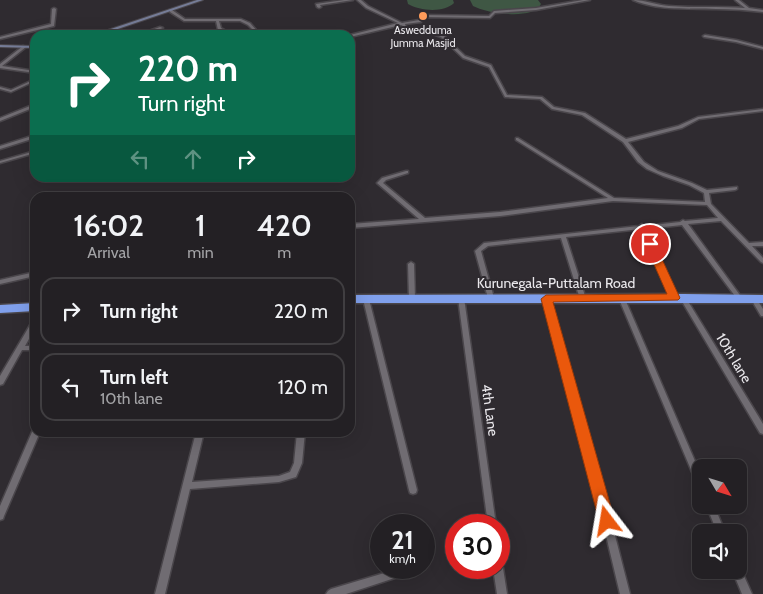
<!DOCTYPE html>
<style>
body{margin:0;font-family:Cabin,sans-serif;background:#2b282c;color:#f1f3f6;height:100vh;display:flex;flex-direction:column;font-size:19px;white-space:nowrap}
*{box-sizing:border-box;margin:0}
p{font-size:16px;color:#a3a3a6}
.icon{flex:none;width:28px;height:28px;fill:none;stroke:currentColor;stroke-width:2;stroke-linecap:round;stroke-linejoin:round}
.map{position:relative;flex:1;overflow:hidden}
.details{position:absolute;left:30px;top:192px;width:325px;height:245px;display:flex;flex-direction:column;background:#232024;border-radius:15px;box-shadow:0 5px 20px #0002,0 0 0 1px #403e41}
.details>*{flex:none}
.top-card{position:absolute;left:30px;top:30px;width:325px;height:152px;border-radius:15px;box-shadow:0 5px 20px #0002,0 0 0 1px #403e41;background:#0b6e4f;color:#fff;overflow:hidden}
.needle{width:32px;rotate:128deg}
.controls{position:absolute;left:692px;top:459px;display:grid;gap:10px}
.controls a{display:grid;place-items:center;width:55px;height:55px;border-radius:10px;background:#232024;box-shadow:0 5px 20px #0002,0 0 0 1px #403e41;font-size:25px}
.speed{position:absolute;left:370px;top:514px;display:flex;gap:10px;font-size:25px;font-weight:700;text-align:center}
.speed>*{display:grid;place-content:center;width:65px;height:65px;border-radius:50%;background:#232024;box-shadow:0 5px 20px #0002,0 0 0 1px #403e41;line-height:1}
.speed small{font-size:12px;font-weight:400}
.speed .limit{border:8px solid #d22;background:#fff;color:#111}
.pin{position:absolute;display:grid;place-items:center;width:42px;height:42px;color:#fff;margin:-21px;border:2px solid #fff;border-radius:50%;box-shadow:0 1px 5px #0007}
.me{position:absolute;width:55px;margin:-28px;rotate:346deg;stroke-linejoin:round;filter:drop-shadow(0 0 4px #0008)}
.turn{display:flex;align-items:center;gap:18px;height:105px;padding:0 25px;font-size:22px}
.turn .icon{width:65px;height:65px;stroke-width:2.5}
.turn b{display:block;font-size:35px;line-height:42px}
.lanes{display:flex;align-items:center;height:48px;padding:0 25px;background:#0003;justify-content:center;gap:25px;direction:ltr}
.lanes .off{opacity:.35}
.eta{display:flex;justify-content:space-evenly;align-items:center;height:85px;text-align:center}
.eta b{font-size:30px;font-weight:600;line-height:35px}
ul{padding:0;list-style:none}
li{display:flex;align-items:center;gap:15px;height:68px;margin:0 10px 8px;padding:0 15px;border:2px solid #403e41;border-radius:15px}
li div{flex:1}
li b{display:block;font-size:19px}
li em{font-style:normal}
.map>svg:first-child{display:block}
</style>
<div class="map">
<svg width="763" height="594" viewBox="0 0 763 594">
<rect width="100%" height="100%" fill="#2f2b30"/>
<g fill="#3f5744">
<path d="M407 0H453L454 3C444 13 420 11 408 4Z"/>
<path d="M470 0H538L541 4C533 21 486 13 473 6Z"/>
</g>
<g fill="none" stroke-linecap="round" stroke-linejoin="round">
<g stroke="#4a464b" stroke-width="3">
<g id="street">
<polygon points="344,0 353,0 320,5 321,7 319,8 317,7 316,4"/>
<polygon points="357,0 361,0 368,6 402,23 419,20 420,16 422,15 489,16 494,11 536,8 583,0 590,0 536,10 495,13 490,18 423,17 421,22 405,24 407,30 433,32 443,35 465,56 491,65 507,95 542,97 554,107 585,113 626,139 678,126 698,117 763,109 763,111 699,119 682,128 628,142 644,162 658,171 692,183 707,190 737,187 737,189 735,190 709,193 711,204 749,243 763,242 763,246 752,246 763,258 763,263 761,262 721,221 688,224 742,298 743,299 742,300 738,300 682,225 646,229 677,298 676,299 674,300 671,298 641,229 566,237 586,299 583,301 580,299 561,238 488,246 481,251 494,298 491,300 488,298 475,251 484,243 639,226 642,224 644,226 680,222 683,220 685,221 718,218 707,205 613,201 500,216 350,228 350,224 419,219 377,183 382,178 406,171 408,171 408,173 386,180 383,183 425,218 500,212 608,198 516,140 516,138 518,138 614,198 705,202 704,193 689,185 663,176 647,169 638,162 623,142 582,115 552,109 540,99 505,97 489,67 463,58 441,37 433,34 405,32 403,26 401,25 350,37 350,35 398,23 366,8"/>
<path d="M633 0C645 0 657 5 669 6 694 8 719 6 745 8L735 0H739L749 8 763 10V12C747 10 732 9 716 9 689 8 659 11 633 0Z"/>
<polygon points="54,8 56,9 54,26 0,39 0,37 51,24 52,9"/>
<polygon points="170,10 172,10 185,19 241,19 250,23 257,31 293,34 295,35 256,33 248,25 240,21 219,21 221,28 233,35 228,35 218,30 216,21 184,21 170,12"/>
<polygon points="160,27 163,28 143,35 138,35"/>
<polygon points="705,35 736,40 763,47 763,49 736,42 704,37 703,36"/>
<polygon points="23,46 26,47 2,66 35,71 35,73 0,68 0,64"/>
<polygon points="35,79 35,81 11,92 0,89 0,87 11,90"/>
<polygon points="35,104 35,107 0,121 0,118"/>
<polygon points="35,135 35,138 0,149 0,146"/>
<polygon points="35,151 35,153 0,163 0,161"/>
<polygon points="411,262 414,264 415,299 412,301 409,299 408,264"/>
<polygon points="35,272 35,276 0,284 0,280"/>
<polygon points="461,296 464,298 496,525 488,525 458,298"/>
<polygon points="683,296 686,298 763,424 763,434 760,433 680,298"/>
<polygon points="366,297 369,299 417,490 416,493 413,494 410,493 409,490 363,299"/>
<polygon points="546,297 549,299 602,485 630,594 620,594 594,485 543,299"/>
<polygon points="622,297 625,299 701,475 701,487 698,486 697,484 619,299"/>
<polygon points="754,297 756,298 763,309 763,316 761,316 751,299"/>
<polygon points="33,320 35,320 35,328 25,346 35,346 35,350 22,350 3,384 0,385 0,376"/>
<polygon points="35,429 35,432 40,432 4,516 3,519 0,520 0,506 32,432 33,430"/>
<polygon points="196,432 204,432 192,482 279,476 290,472 294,463 297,432 305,432 302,463 296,477 279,482 190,489 165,594 155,594"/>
<polygon points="706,505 714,505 725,532 717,532"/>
<polygon points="499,564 501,565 503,568 507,594 497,594 493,568 499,568"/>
<polygon points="739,566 740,567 752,594 742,594 732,570 739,570"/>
<polygon points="401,568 407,568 409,571 407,574 346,594 326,594 328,591 331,589"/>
</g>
</g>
<g stroke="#4a464b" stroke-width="2">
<g id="secondary">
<polygon points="197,0 203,0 100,35 93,35"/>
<polygon points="0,45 35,46 35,48 0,47"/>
</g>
</g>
<g stroke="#4a464b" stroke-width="3">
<g id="highway">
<polygon points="683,294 763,295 763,303 350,303 350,295"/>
<polygon points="35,303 35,311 0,313 0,305"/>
</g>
</g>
<use href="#street" fill="#706c72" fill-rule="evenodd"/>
<use href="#secondary" fill="#757c97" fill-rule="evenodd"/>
<use href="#highway" fill="#80a0ec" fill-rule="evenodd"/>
</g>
<polygon fill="#ea580c" stroke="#983908" points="650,241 655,244 680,298 678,300 553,302 615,521 613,526 607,528 602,526 599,521 541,299 546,295 667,294 645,244"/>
<circle fill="#ff9b5a" stroke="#2f2b30" stroke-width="2" cx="423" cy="16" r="5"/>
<g text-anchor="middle" stroke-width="4" stroke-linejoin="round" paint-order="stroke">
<g font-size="11" fill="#eae8ec" stroke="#2f2b30">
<text x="423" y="34">Aswedduma<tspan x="423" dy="13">Jumma Masjid</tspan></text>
</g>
<g font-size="14" fill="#eae8ec" stroke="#2f2b30">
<text x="556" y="288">Kurunegala-Puttalam Road</text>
<text transform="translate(734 358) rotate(59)" y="5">10th lane</text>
<text transform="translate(490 410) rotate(82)" y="5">4th Lane</text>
</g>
</g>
</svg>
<div class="controls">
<a><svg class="needle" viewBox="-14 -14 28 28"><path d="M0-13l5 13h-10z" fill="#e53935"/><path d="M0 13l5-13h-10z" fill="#a3a3a6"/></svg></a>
<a><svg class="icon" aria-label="sound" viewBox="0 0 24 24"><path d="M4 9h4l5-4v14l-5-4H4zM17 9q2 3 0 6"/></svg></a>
</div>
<div class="speed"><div>21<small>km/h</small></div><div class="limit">30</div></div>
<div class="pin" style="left:650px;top:244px;background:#d93025"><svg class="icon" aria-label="arrive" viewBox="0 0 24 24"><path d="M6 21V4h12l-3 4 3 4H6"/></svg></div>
<svg class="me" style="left:607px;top:521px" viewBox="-20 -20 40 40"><path d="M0-17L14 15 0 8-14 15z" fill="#ea580c" stroke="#fff" stroke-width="4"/></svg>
<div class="top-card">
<div class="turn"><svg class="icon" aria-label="right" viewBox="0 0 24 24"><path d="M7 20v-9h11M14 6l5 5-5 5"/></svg><div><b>220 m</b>Turn right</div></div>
<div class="lanes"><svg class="icon off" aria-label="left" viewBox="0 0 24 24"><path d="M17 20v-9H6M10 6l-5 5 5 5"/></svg><svg class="icon off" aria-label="ahead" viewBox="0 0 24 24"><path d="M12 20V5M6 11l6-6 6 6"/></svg><svg class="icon" aria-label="right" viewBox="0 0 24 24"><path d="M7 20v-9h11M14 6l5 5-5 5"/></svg></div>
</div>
<section class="details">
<div class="eta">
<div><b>16:02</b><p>Arrival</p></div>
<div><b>1</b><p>min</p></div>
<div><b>420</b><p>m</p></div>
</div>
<ul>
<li><svg class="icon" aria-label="right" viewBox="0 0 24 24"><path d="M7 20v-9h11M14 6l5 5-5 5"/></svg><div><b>Turn right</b></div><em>220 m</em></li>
<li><svg class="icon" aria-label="left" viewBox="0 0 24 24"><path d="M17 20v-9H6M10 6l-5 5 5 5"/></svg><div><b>Turn left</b><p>10th lane</p></div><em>120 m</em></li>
</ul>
</section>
</div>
